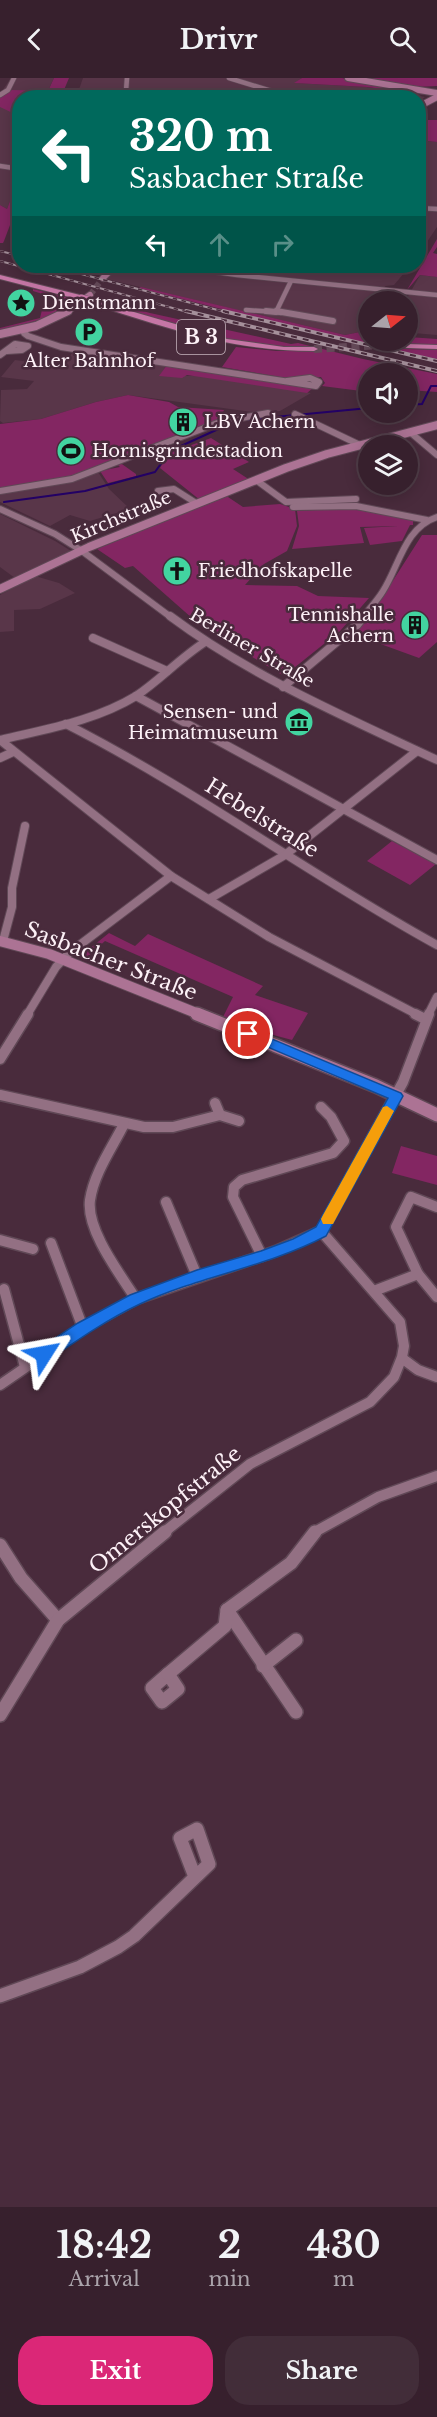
<!DOCTYPE html>
<meta charset="utf-8">
<style>
body{margin:0;font-family:"Libre Baskerville",serif;background:#422d39;color:#f1f3f6;height:100vh;display:flex;flex-direction:column;font-size:22px;white-space:nowrap}
*{box-sizing:border-box;margin:0}
p{font-size:20px;color:#aaa3aa}
.icon{flex:none;width:33px;height:33px;fill:none;stroke:currentColor;stroke-width:2;stroke-linecap:round;stroke-linejoin:round}
.map{position:relative;height:2129px;overflow:hidden}
.details{display:flex;flex-direction:column;background:#37202d;flex:1}
.details>*{flex:none}
.top-card{position:absolute;left:12px;top:12px;width:414px;height:183px;border-radius:24px;box-shadow:0 3px 15px #0003,0 0 0 2px #513e49;background:#00695c;color:#fff;overflow:hidden}
.needle{width:39px;rotate:73deg}
.buttons{position:absolute;left:358px;top:213px;display:grid;gap:12px}
.buttons a{display:grid;place-items:center;width:60px;height:60px;border-radius:50%;background:#37202d;box-shadow:0 3px 15px #0003,0 0 0 2px #513e49;font-size:30px}
.pin{position:absolute;display:grid;place-items:center;width:51px;height:51px;color:#fff;margin:-26px;border:3px solid #fff;border-radius:50%;box-shadow:0 2px 6px #0007}
.me{position:absolute;width:66px;margin:-33px;rotate:56deg;stroke-linejoin:round;filter:drop-shadow(0 0 4px #0008)}
.turn{display:flex;align-items:center;gap:21px;height:126px;padding:0 18px;font-size:27px}
.turn .icon{width:78px;height:78px;stroke-width:2.5}
.turn b{display:block;font-size:42px;line-height:51px}
.lanes{display:flex;align-items:center;height:57px;padding:0 18px;background:#0003;justify-content:center;gap:30px;direction:ltr}
.lanes .off{opacity:.35}
.eta{display:flex;justify-content:space-evenly;align-items:center;height:102px;text-align:center}
.eta b{font-size:36px;font-weight:800;line-height:42px}
.primary-button{display:flex;gap:12px;margin-top:auto;padding:12px 18px}
.primary-button a{flex:1;height:69px;border-radius:24px;background:#db2777;color:#fff;font-size:24px;font-weight:800;line-height:69px;text-align:center}
.primary-button a+a{background:#422d39;color:#f1f3f6}
header{display:flex;justify-content:space-between;align-items:center;height:78px;padding:0 18px;background:#37202d;font-size:27px;font-weight:800}
.map>svg:first-child{display:block}
</style>
<header><svg class="icon" aria-label="back" viewBox="0 0 24 24"><path d="M15 5l-7 7 7 7"/></svg>Drivr<svg class="icon" aria-label="search" viewBox="0 0 24 24"><circle cx="10" cy="10" r="6"/><path d="M15 15l6 6"/></svg></header>
<div class="map">
<svg width="437" height="2129" viewBox="0 0 437 2129">
<rect width="100%" height="100%" fill="#492b3c"/>
<g fill="#593649">
<polygon points="11,0 54,0 45,19 20,20 19,99 7,131 0,127 0,16"/>
<polygon points="83,0 302,0 295,5 367,9 425,19 419,24 418,20 76,20"/>
<polygon points="419,62 437,64 437,149 419,176"/>
<polygon points="121,188 410,188 394,207 385,208 382,223 369,224 369,247 360,254 345,257 106,201"/>
<polygon points="420,197 437,199 437,257 413,255 408,251 408,224 405,224"/>
<polygon points="74,273 167,287 160,298 205,298 311,315 280,333 260,335 128,317 96,324 41,341 3,345 0,343 1,312 27,311 34,303 1,299 15,282 61,288"/>
<polygon points="98,394 109,411 130,431 90,443 70,437 50,448 0,424 0,415"/>
<polygon points="0,436 55,463 71,473 15,500 0,489"/>
<polygon points="35,498 59,505 75,515 40,531 14,532 14,553 0,554 0,517"/>
</g>
<g fill="#832662">
<polygon points="54,0 69,0 61,19 20,20 19,38 0,29 0,19 12,12 48,13"/>
<polygon points="302,0 342,0 426,17 367,9 294,5"/>
<polygon points="352,0 437,0 437,8 416,9"/>
<polygon points="419,42 437,42 437,64 419,62"/>
<polygon points="19,99 19,123 4,163 3,165 0,165 0,127 7,131"/>
<polygon points="437,161 437,169 433,175 437,176 437,199 420,197 407,212"/>
<path d="M141 209 345 257 360 254 369 247V262H408V259L437 261V267L377 266 383 270 437 272V281C337 260 238 236 139 210Z"/>
<polygon points="33,211 69,220 51,232 72,221 80,223 49,239 0,253 0,250 40,240 42,232 49,232 45,230 50,230 62,222 33,213"/>
<polygon points="93,219 150,235 291,266 298,265 363,281 437,296 437,314 408,312 408,296 369,296 369,314 322,308 325,305 321,299 286,300 222,289 236,269 277,273 316,272 309,269 236,266 92,220"/>
<polygon points="167,287 313,310 307,315 187,297 182,300 159,298"/>
<polygon points="128,317 169,324 178,329 224,332 219,343 74,399 0,411 0,346 41,341 96,324"/>
<polygon points="211,360 249,384 233,391 250,402 200,422 160,390 169,375"/>
<polygon points="119,384 136,396 136,398 108,405 100,393 120,389 116,385"/>
<polygon points="225,417 243,429 280,426 295,431 297,448 287,473 264,486 245,507 297,508 318,518 369,520 340,553 284,598 201,548 133,488 125,490 97,471"/>
<polygon points="336,431 377,433 413,441 413,447 410,447 402,463 370,467 364,450 398,448 360,449 364,465 292,471 299,448 297,433"/>
<polygon points="422,457 437,457 437,564 419,580 353,556 380,523"/>
<polygon points="392,763 436,786 410,807 367,783"/>
<polygon points="109,855 135,868 148,856 263,908 255,917 308,935 292,962 255,952 263,937 255,934 262,937 254,951 223,939 233,919 105,863 84,882 79,879"/>
<polygon points="401,1068 437,1078 437,1107 392,1095"/>
</g>
<g fill="none" stroke-linecap="round" stroke-linejoin="round">
<g stroke="#230165" stroke-width="2">
<polyline points="408,327 422,326 431,308 437,308"/>
<polyline points="243,342 369,330"/>
<polyline points="4,424 85,413 155,394 170,373 236,343"/>
</g>
<polyline stroke="#644958" stroke-width="6" stroke-dasharray="6 3" stroke-linecap="butt" points="90,217 103,200"/>
<polyline stroke="#644958" stroke-width="8" stroke-dasharray="8 4.5" stroke-linecap="butt" points="314,271 379,267"/>
<g stroke="#604856" stroke-width="6">
<g id="street-far4">
<polyline points="127,0 126,13 144,20"/>
<polyline points="229,0 294,20"/>
<polyline points="0,17 8,12 14,0"/>
<polyline points="0,88 20,91"/>
<polyline points="418,130 437,131"/>
<polyline points="173,188 237,197 437,217"/>
<polyline points="246,232 276,234"/>
<polyline points="281,235 276,234 291,203"/>
</g>
</g>
<g stroke="#604856" stroke-width="8">
<g id="street-far3">
<polyline points="266,233 276,234"/>
<polyline points="276,233 333,243"/>
<polyline points="24,250 24,255 28,258 61,269 316,308 319,304 310,300 287,303"/>
<polyline points="0,277 15,266 28,268 22,272 7,273"/>
<polyline points="295,336 360,367 369,375"/>
<polyline points="411,355 437,377"/>
<polyline points="256,402 286,424 356,421"/>
<polyline points="0,413 72,401 220,344 268,335"/>
<polyline points="158,413 174,411 196,425"/>
<polyline points="293,429 356,428 427,442"/>
<polyline points="0,431 55,456 82,473 172,540"/>
<path d="M362 540C369 531 377 523 383 513 399 488 405 449 437 439"/>
</g>
</g>
<g stroke="#604856" stroke-width="10">
<g id="street-far2">
<path d="M170 538C252 599 346 639 437 682"/>
<polyline points="93,560 167,593"/>
<polyline points="283,609 357,547 364,538"/>
<polyline points="136,618 437,782"/>
<path d="M66 646C194 711 311 798 437 867"/>
<polyline points="0,662 171,798 269,859 418,937"/>
<path d="M0 662C46 651 95 643 136 618 160 602 180 580 205 564"/>
<polyline points="0,680 13,674"/>
<polyline points="209,821 285,777 417,673"/>
<polyline points="3,863 12,829 12,810 25,748"/>
<polyline points="27,937 56,889 69,875 171,798"/>
<polyline points="428,937 437,919"/>
</g>
</g>
<g stroke="#604856" stroke-width="13">
<g id="street-far1">
<polyline points="415,936 425,941"/>
<polyline points="0,981 28,936"/>
<polyline points="0,1017 144,1049 173,1049 220,1037 239,1043"/>
<polyline points="215,1025 220,1037"/>
<path d="M124 1046C112 1070 94 1095 90 1122 86 1152 120 1196 136 1221"/>
<polyline points="166,1124 197,1198"/>
<polyline points="437,1129 411,1119 396,1149 418,1196 437,1219"/>
<polyline points="0,1162 33,1171"/>
<polyline points="51,1165 83,1250"/>
<polyline points="262,1178 233,1119 234,1109 242,1102 333,1075 344,1063 331,1039 321,1029"/>
<polyline points="4,1211 25,1289"/>
<polyline points="374,1213 418,1196"/>
<polyline points="403,1281 418,1292 437,1299"/>
<polyline points="0,1307 83,1250 136,1221 276,1173 321,1153 403,1004 429,936"/>
<polyline points="163,1455 250,1386 370,1324 394,1299 402,1279 404,1268 400,1244 321,1153"/>
<polyline points="313,1455 378,1419 437,1398"/>
</g>
</g>
<g stroke="#604856" stroke-width="16">
<g id="street">
<polyline points="0,1467 21,1500 58,1542"/>
<polyline points="227,1532 296,1634"/>
<polyline points="263,1588 296,1562"/>
<polygon points="168,1596 178,1611 162,1624 152,1610"/>
<polyline points="168,1596 225,1548 227,1532 291,1485 315,1454"/>
<polyline points="0,1637 58,1542 165,1454"/>
<polyline points="0,1918 80,1889 118,1869 134,1858 209,1786 197,1751 180,1760 195,1799"/>
</g>
</g>
<g stroke="#604856" stroke-width="8">
<g id="secondary-far3">
<polyline points="348,0 437,15"/>
<polyline points="418,29 437,19"/>
<polyline points="103,200 115,188"/>
<polyline points="65,235 90,217"/>
</g>
</g>
<g stroke="#604856" stroke-width="10">
<g id="secondary-far2">
<polyline points="0,256 36,248 68,233"/>
<polyline points="0,511 89,469 286,390 327,376 437,347"/>
</g>
</g>
<g stroke="#604856" stroke-width="12">
<polyline id="secondary-far1" points="0,863 49,876 201,937"/>
</g>
<g stroke="#604856" stroke-width="16">
<polyline id="secondary" points="197,936 376,1008 437,1037"/>
</g>
<g stroke="#604856" stroke-width="2">
<g id="primary">
<polygon points="0,197 84,218 85,220 81,222 0,201"/>
<path d="M89 221 227 261 284 269H314L318 271 314 273C231 273 167 250 89 225Z"/>
<polygon points="376,265 437,267 437,271 379,269 376,269"/>
</g>
</g>
<use href="#street-far4" stroke="#937083" stroke-width="4.5"/>
<use href="#street-far3" stroke="#937083" stroke-width="6"/>
<use href="#street-far2" stroke="#937083" stroke-width="8"/>
<use href="#street-far1" stroke="#937083" stroke-width="10"/>
<use href="#street" stroke="#937083" stroke-width="13"/>
<use href="#secondary-far3" stroke="#ac7394" stroke-width="6"/>
<use href="#secondary-far2" stroke="#ac7394" stroke-width="8"/>
<use href="#secondary-far1" stroke="#ac7394" stroke-width="10"/>
<use href="#secondary" stroke="#ac7394" stroke-width="13"/>
<use href="#primary" fill="#c576a5" fill-rule="evenodd"/>
<g stroke="#a5909b" stroke-width="2">
<g id="rail-far1">
<polyline points="0,173 20,178"/>
<polyline points="0,183 191,235"/>
<polyline points="51,188 229,235"/>
</g>
</g>
<g stroke="#a5909b" stroke-width="4">
<g id="rail">
<polyline points="186,233 437,293"/>
<polyline points="223,233 437,283"/>
</g>
</g>
<use href="#rail-far1" stroke="#492b3c" stroke-width="1.5" stroke-dasharray="4.5" stroke-linecap="butt"/>
<use href="#rail" stroke="#492b3c" stroke-width="2" stroke-dasharray="6" stroke-linecap="butt"/>
<g stroke="#604856" stroke-width="8" stroke-linecap="butt">
<polyline id="primary-bridge" points="81,220 92,223"/>
</g>
<use href="#primary-bridge" stroke="#c576a5" stroke-width="7"/>
</g>
<path fill="#1a73e8" stroke="#114b97" stroke-width="1.5" d="M248 951 401 1015 403 1018 326 1158C267 1189 200 1198 140 1226 108 1241 79 1261 50 1281L44 1283 39 1281 37 1276 39 1271 78 1245 130 1217 197 1192 261 1173 293 1161 316 1149 388 1020 244 959 242 956Z"/>
<polygon fill="#f59e0b" points="387,1028 394,1033 333,1146 323,1146 321,1141 323,1137 383,1029"/>
<defs>
<g id="sight-disc" transform="scale(1.5)"><circle r="9.5" fill="#42d4a0" stroke="#492b3c"/><path d="M0-6L1.8-2.2L6-1.7L2.9 1.2L3.7 5.4L0 3.3L-3.7 5.4L-2.9 1.2L-6-1.7L-1.8-2.2Z" fill="#111"/></g>
<g id="parking-disc" transform="scale(1.5)"><circle r="9.5" fill="#42d4a0" stroke="#492b3c"/><path d="M-3.5-5.5H1a3.5 3.5 0 0 1 0 7H-1V5.5H-3.5ZM-1-3.4V-.6H.8a1.4 1.4 0 0 0 0-2.8Z" fill="#111"/></g>
<g id="building-disc" transform="scale(1.5)"><circle r="9.5" fill="#42d4a0" stroke="#492b3c"/><path d="M-4-6H4V6H1V3H-1V6H-4ZM-2.5-4.3h1.7v1.8h-1.7ZM.8-4.3h1.7v1.8H.8ZM-2.5-1h1.7V.8h-1.7ZM.8-1h1.7V.8H.8Z" fill="#111"/></g>
<g id="stadium-disc" transform="scale(1.5)"><circle r="9.5" fill="#42d4a0" stroke="#492b3c"/><path d="M0-5a6.5 5 0 1 0 0 10a6.5 5 0 1 0 0-10ZM-3.5-1.8h7v3.6h-7Z" fill="#111"/></g>
<g id="church-disc" transform="scale(1.5)"><circle r="9.5" fill="#42d4a0" stroke="#492b3c"/><path d="M-1.2-6h2.4v3.5h3.3v2.4h-3.3V6h-2.4V-.1h-3.3v-2.4h3.3Z" fill="#111"/></g>
<g id="museum-disc" transform="scale(1.5)"><circle r="9.5" fill="#42d4a0" stroke="#492b3c"/><path d="M0-6L6-3V-2H-6V-3ZM-5-1h2V3h-2ZM-1-1h2V3h-2ZM3-1h2V3H3ZM-6 4H6V6H-6Z" fill="#111"/></g>
</defs>
<g fill-rule="evenodd">
<use href="#sight-disc" x="21" y="225"/>
<use href="#parking-disc" x="89" y="254"/>
<use href="#building-disc" x="183" y="344"/>
<use href="#stadium-disc" x="71" y="373"/>
<use href="#church-disc" x="177" y="493"/>
<use href="#building-disc" x="415" y="547"/>
<use href="#museum-disc" x="299" y="644"/>
</g>
<g text-anchor="middle" stroke-width="5" stroke-linejoin="round" paint-order="stroke">
<g font-size="18" fill="#fdf1f7" stroke="#492b3c" text-anchor="start">
<text x="42" y="231">Dienstmann</text>
<text x="89" y="289" text-anchor="middle">Alter Bahnhof</text>
<text x="204" y="350">LBV Achern</text>
<text x="92" y="379">Hornisgrindestadion</text>
<text x="198" y="499">Friedhofskapelle</text>
<text x="394" y="543" text-anchor="end">Tennishalle<tspan x="394" dy="21">Achern</tspan></text>
<text x="278" y="640" text-anchor="end">Sensen- und<tspan x="278" dy="21">Heimatmuseum</tspan></text>
</g>
<g font-size="18" fill="#fdf1f7" stroke="#492b3c">
<text transform="translate(121 439) rotate(-23)" y="6">Kirchstraße</text>
<text transform="translate(252 570) rotate(30)" y="6">Berliner Straße</text>
</g>
<rect fill="#492b3c" stroke="#c7b6bf" stroke-width="1.5" x="177" y="242" width="48" height="34" rx="4.5"/>
<g font-size="20" font-weight="bold" fill="#fdf1f7">
<text x="201" y="266">B 3</text>
</g>
<g font-size="21" fill="#fdf1f7" stroke="#492b3c">
<text transform="translate(262 740) rotate(32)" y="7">Hebelstraße</text>
<text transform="translate(111 883) rotate(21)" y="7">Sasbacher Straße</text>
<text transform="translate(165 1432) rotate(-39)" y="7">Omerskopfstraße</text>
</g>
</g>
</svg>
<div class="buttons">
<a><svg class="needle" viewBox="-14 -14 28 28"><path d="M0-13l5 13h-10z" fill="#e53935"/><path d="M0 13l5-13h-10z" fill="#aaa3aa"/></svg></a>
<a><svg class="icon" aria-label="sound" viewBox="0 0 24 24"><path d="M4 9h4l5-4v14l-5-4H4zM17 9q2 3 0 6"/></svg></a>
<a><svg class="icon" aria-label="layers" viewBox="0 0 24 24"><path d="M12 4l9 5-9 5-9-5zM3 14l9 5 9-5"/></svg></a>
</div>
<div class="pin" style="left:248px;top:956px;background:#d93025"><svg class="icon" aria-label="arrive" viewBox="0 0 24 24"><path d="M6 21V4h12l-3 4 3 4H6"/></svg></div>
<svg class="me" style="left:44px;top:1276px" viewBox="-20 -20 40 40"><path d="M0-17L14 15 0 8-14 15z" fill="#1a73e8" stroke="#fff" stroke-width="4"/></svg>
<div class="top-card">
<div class="turn"><svg class="icon" aria-label="left" viewBox="0 0 24 24"><path d="M17 20v-9H6M10 6l-5 5 5 5"/></svg><div><b>320 m</b>Sasbacher Straße</div></div>
<div class="lanes"><svg class="icon" aria-label="left" viewBox="0 0 24 24"><path d="M17 20v-9H6M10 6l-5 5 5 5"/></svg><svg class="icon off" aria-label="ahead" viewBox="0 0 24 24"><path d="M12 20V5M6 11l6-6 6 6"/></svg><svg class="icon off" aria-label="right" viewBox="0 0 24 24"><path d="M7 20v-9h11M14 6l5 5-5 5"/></svg></div>
</div>
</div>
<section class="details">
<div class="eta">
<div><b>18:42</b><p>Arrival</p></div>
<div><b>2</b><p>min</p></div>
<div><b>430</b><p>m</p></div>
</div>
<div class="primary-button"><a>Exit</a><a>Share</a></div>
</section>
